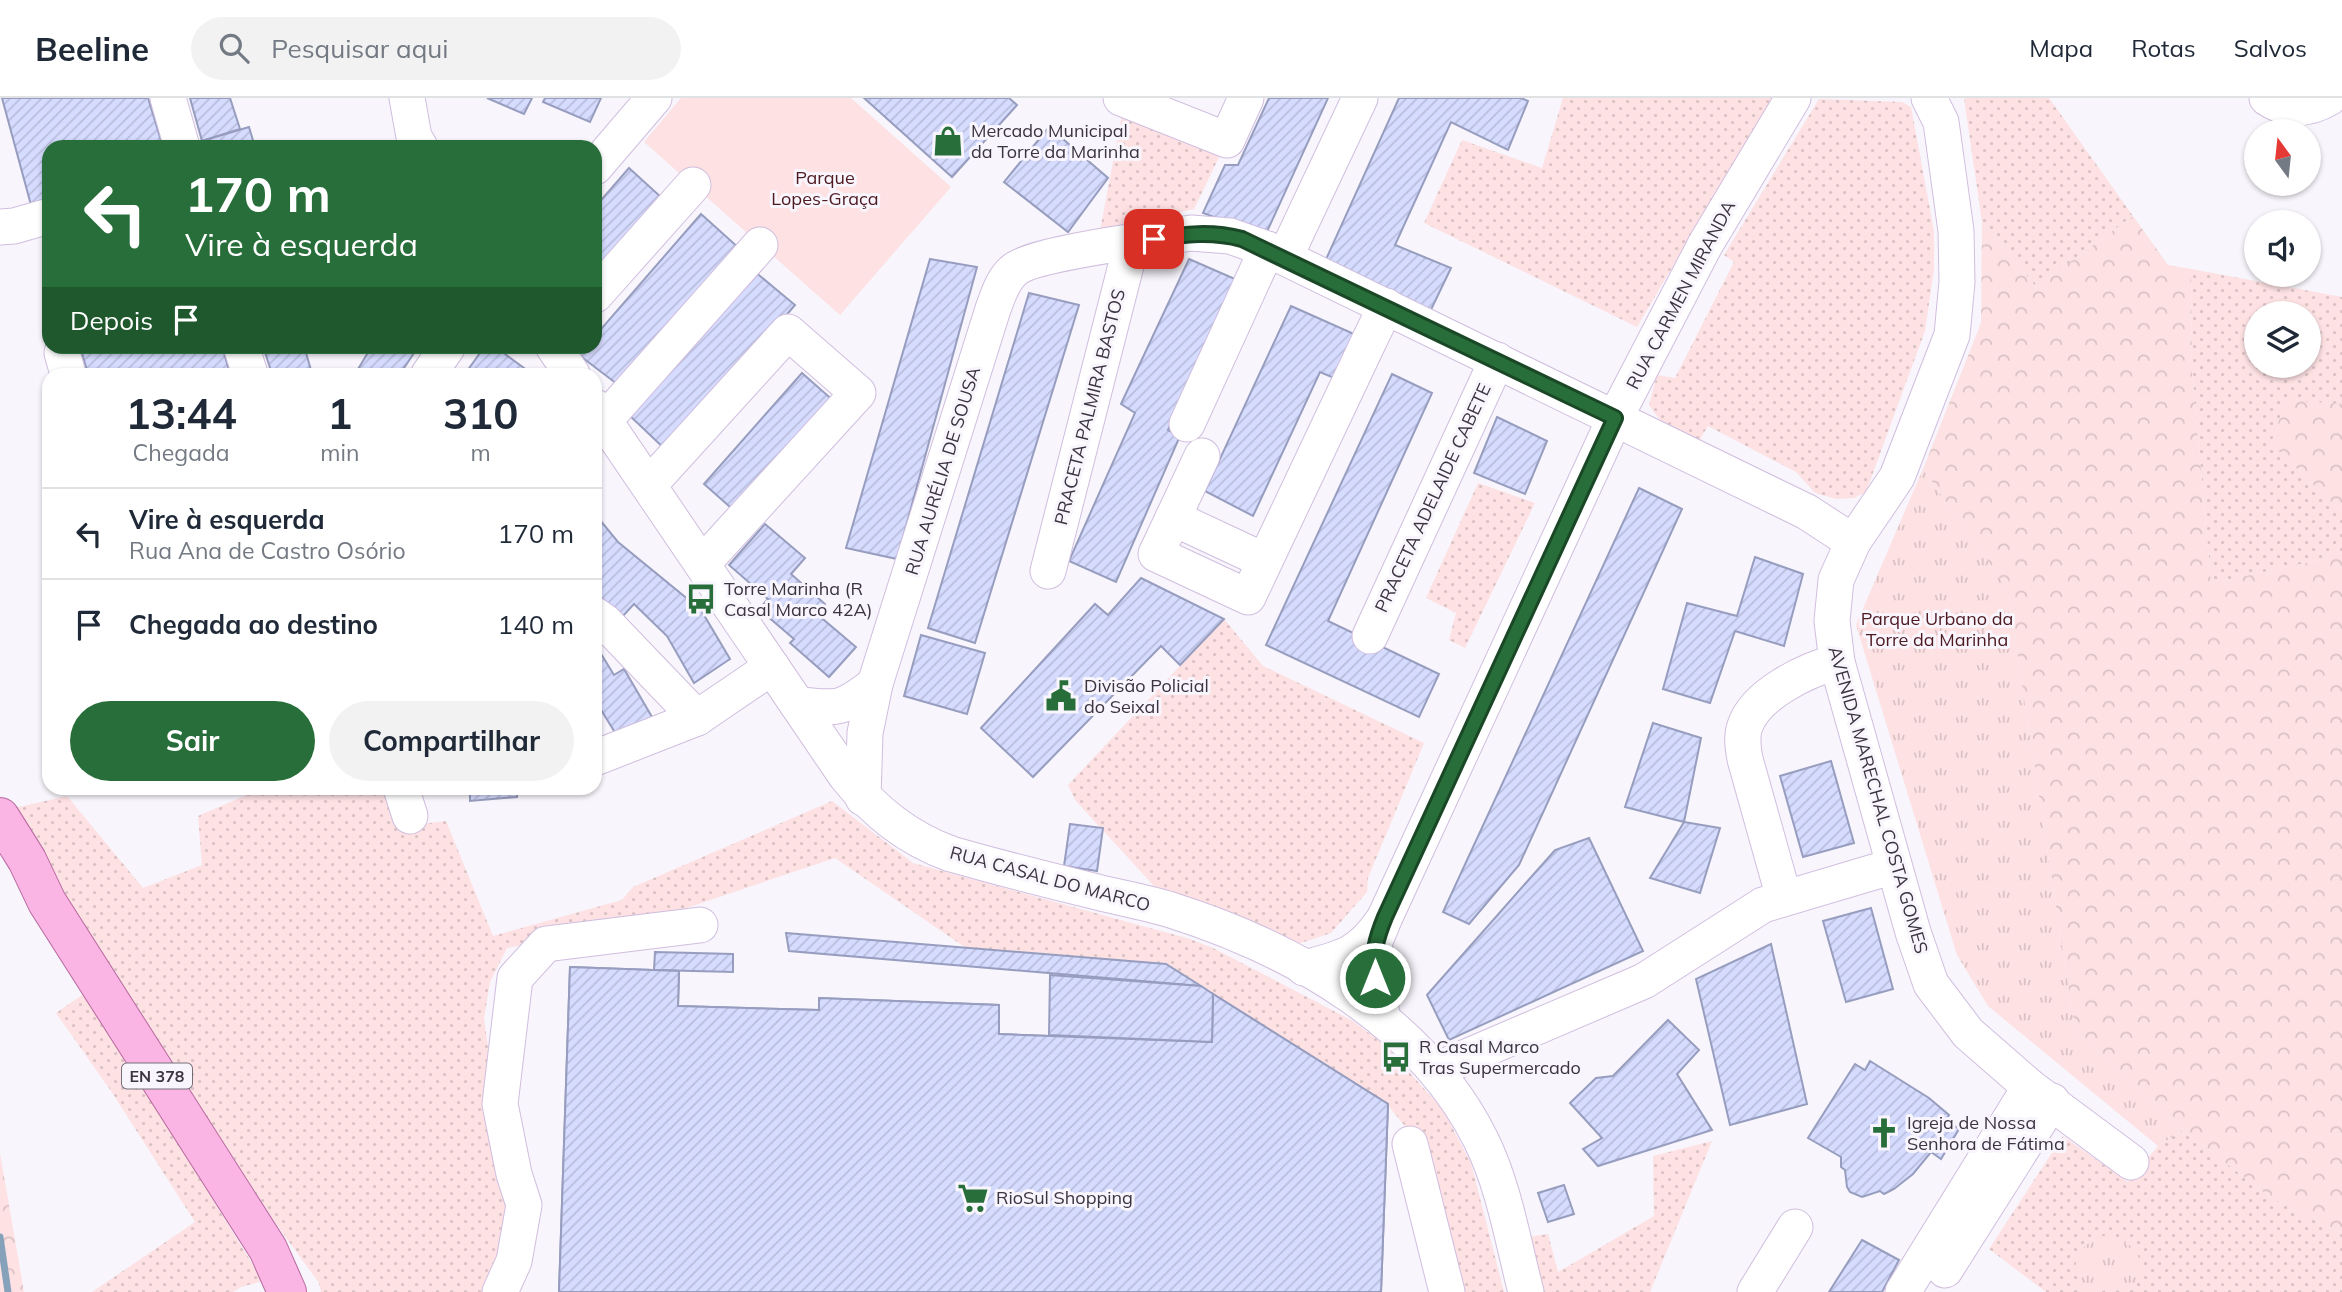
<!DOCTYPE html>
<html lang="pt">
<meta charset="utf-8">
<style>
body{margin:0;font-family:Mulish,sans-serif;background:#f2f2f3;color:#1f2937;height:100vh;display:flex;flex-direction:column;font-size:26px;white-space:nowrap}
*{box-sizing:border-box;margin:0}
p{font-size:23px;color:#747a83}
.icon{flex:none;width:38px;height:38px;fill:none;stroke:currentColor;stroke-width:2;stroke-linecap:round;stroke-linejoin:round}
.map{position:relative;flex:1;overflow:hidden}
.details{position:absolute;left:42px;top:270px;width:560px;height:427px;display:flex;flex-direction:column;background:#fff;border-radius:21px;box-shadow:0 2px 5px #0004}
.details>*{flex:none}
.hud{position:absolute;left:42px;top:42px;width:560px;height:214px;border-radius:21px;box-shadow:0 2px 5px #0004;background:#286e3a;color:#fff;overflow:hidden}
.needle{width:46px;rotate:345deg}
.fabs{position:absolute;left:2244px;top:21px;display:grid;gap:14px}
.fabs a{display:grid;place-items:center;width:77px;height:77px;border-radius:50%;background:#fff;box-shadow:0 2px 5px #0004;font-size:35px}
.pin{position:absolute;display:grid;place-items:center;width:60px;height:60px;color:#fff;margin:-30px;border-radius:14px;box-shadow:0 4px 10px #0006}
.me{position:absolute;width:77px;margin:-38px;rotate:0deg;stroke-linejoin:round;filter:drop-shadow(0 0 5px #0008)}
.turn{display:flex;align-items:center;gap:24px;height:147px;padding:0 28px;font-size:32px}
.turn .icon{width:91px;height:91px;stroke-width:2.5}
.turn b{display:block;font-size:49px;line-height:60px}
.then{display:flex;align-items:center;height:66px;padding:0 28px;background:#0003;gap:14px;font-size:26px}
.eta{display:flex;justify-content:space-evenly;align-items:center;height:119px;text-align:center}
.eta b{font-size:42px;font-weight:700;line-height:49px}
.action{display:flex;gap:14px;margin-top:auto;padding:14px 28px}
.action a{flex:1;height:80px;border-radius:42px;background:#286e3a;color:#fff;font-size:28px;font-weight:700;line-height:80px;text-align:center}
.action a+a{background:#f2f2f3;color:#1f2937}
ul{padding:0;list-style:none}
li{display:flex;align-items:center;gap:21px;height:91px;padding:0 28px;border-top:2px solid #e0e1e3}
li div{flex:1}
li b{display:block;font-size:26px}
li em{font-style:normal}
header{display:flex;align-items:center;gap:42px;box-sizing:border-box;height:98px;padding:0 35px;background:#fff;border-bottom:2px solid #e0e1e3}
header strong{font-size:33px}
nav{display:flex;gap:38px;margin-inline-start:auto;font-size:24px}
.search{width:490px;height:63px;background:#f2f2f3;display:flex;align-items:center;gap:18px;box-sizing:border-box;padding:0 24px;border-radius:38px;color:#747a83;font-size:26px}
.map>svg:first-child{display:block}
</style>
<header>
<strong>Beeline</strong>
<div class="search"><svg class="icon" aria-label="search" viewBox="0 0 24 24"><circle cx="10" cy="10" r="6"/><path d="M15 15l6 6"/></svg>Pesquisar aqui</div>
<nav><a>Mapa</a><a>Rotas</a><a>Salvos</a></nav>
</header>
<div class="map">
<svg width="2342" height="1194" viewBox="0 0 2342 1194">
<defs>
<pattern id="grass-dots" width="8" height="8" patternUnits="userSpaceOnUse" patternTransform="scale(1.75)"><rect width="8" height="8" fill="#fde1e3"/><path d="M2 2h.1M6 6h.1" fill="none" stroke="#dac2c4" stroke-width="1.8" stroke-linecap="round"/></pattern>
<pattern id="forest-crowns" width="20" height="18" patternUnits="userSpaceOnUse" patternTransform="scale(1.75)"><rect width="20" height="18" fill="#fde1e3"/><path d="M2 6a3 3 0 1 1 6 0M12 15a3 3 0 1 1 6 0" fill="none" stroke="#dac2c4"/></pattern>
<pattern id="park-tufts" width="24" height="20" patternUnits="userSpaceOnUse" patternTransform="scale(1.75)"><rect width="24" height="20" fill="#fde1e3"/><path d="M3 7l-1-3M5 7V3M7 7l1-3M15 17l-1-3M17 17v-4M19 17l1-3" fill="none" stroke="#dac2c4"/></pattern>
<pattern id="building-hatch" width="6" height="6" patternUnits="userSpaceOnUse" patternTransform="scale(1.75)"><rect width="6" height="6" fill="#d6dcff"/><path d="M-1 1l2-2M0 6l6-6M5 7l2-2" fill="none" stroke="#b9bddc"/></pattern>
</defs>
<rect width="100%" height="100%" fill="#f8f5fc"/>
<g fill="url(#grass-dots)" fill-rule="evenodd">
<polygon points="1563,0 1772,0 1637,229 1424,125 1462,42 1542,70"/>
<polygon points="1964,0 2049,0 2133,118 2036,189 1982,124"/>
<polygon points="1819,1 1902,4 1911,9 1934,133 1934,171 1925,233 1866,394 1854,400 1836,401 1815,395 1796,374 1708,328 1699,343 1660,322 1649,307 1657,277 1675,280 1734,164 1724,157"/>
<polygon points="1123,11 1223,51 1194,111 1100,133"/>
<path d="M2191 171 2342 199V306L2286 303 2271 346 2342 414V454L2326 461 2211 485 2192 274ZM2256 215H2308V268H2256Z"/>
<polygon points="1478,385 1535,405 1465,550 1449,542 1456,515 1426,500"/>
<polygon points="1224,521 1263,568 1424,645 1368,780 1367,794 1331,835 1298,846 1154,788 1075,702 1068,687"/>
<polygon points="263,690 391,690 405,728 446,723 493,838 622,802 633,789 832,703 913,765 1190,841 1213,850 1353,923 1387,949 1443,1012 1471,1065 1504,1194 1454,1194 1413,1038 1387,1006 1166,867 966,850 835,760 645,824 507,850 490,884 484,920 511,1121 486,1194 321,1194 319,1185 274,1123 10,711 67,698 143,790 202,767 198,718"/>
<polygon points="85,895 263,1183 241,1189 233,1194 92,1194 195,1124 111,993 56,915"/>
<polygon points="2183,1032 2270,1099 2342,1136 2342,1194 2046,1194 1989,1151 2063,1038 2128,1084 2158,1048"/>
<polygon points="1712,1043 1650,1194 1542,1194 1529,1139 1548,1136 1558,1174 1654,1118 1653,1058"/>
</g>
<g fill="url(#forest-crowns)">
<polygon points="2133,118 2168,167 2191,171 2192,274 2211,485 2326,461 2342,454 2342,1136 2270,1099 2183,1032 2075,932 2007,490 1923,371 1981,225 1982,124 2036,189"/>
<polygon points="2286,302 2342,306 2342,414 2271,346"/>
<polygon points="0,1055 24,1194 0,1194"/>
</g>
<g fill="url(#park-tufts)">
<polygon points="1923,371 2007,490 2075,932 2183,1032 2158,1048 1988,908 1957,857 1856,527"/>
<path d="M2107 1137C2138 1143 2153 1170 2128 1194L2109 1191 2100 1194H2086C2066 1168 2077 1145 2107 1137Z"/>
</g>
<polygon fill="#fde1e3" points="681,0 851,0 951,89 840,217 644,44"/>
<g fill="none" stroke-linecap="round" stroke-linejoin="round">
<polyline stroke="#86a2bb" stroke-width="7" points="0,1139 8,1194"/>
</g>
<g fill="url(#building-hatch)" stroke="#979dbe" stroke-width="2">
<polygon points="2,0 148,0 163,49 49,49 49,102 31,107"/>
<polygon points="190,0 230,0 240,31 202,43"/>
<polygon points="487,0 532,0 524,16"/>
<polygon points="545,0 601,0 590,24 543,4"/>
<polygon points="864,0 1009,0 1017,7 952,79"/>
<polygon points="1269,0 1328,0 1265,138 1203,115 1225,67 1238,67"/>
<polygon points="1399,0 1521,0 1528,3 1508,52 1451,24 1395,147 1451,170 1428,218 1323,168"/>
<polygon points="249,29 255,49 204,49 202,43"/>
<polygon points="1049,29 1108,80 1068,134 1004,84"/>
<polygon points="629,70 662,100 595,177 595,109"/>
<polygon points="701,116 740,151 621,289 579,257 586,248 595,248 595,238"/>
<polygon points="930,161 977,169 897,461 846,450"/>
<polygon points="1189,161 1235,181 1168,332 1180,338 1116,484 1069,463 1135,315 1121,306"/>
<polygon points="754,173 795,207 668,354 630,318"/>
<polygon points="1029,195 1079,207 975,545 928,530"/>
<polygon points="1291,208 1354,236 1334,280 1320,274 1253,418 1205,393"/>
<polygon points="80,248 222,248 230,276 88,276"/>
<polygon points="263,248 304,248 311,272 296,276 272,276"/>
<polygon points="372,248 404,248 414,255 400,276 355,276"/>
<polygon points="485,248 494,248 528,273 526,276 465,276"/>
<polygon points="802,275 836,305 738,416 704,386"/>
<polygon points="1392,276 1432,295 1328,523 1439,576 1419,619 1266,547"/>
<polygon points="1497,319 1547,343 1525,396 1474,375"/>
<polygon points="1639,390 1682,411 1519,767 1469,826 1443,814"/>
<polygon points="595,416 618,444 701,512 730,561 694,585 667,538 634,506 623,518 595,495"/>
<polygon points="765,426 805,460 791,476 825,506 817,516 856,549 829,579 790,545 794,541 759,511 768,501 729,467"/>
<polygon points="1755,459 1803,476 1784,548 1735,533 1710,605 1663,591 1687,505 1737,518"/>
<polygon points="1141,480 1224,521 1180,567 1161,548 1033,679 981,630 1095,506 1108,517"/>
<polygon points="921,537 985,555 967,616 904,598"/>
<polygon points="595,546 614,577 624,571 652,619 619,641 595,602"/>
<polygon points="1653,625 1701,640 1684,724 1625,709"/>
<polygon points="1831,663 1854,745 1803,759 1780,678"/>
<polygon points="470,690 517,690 517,699 470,703"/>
<polygon points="1684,724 1720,730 1700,795 1650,780"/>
<polygon points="1070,726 1103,730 1097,773 1064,768"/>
<polygon points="1589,740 1643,853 1449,942 1427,897 1555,752"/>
<polygon points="1871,810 1893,891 1846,904 1823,823"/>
<polygon points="786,835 1166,866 1201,888 789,853"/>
<polygon points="1771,846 1807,1006 1730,1027 1696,881"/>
<polygon points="655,854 733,856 733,874 654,872"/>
<polygon points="570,869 679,873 678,908 819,912 819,900 999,907 999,936 1212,944 1213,896 1388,1006 1381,1194 559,1194"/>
<polygon points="570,869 679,873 678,908 819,912 819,900 999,907 999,936 1212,944 1213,896 1388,1006 1381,1194 559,1194"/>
<polygon points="1050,877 1201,888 1213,896 1212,944 1049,937"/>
<polygon points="1668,922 1699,952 1677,976 1712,1032 1598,1068 1583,1051 1602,1040 1570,1005 1596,980 1613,978"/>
<polygon points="1870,963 1929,1000 1949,1017 1946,1022 1959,1031 1941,1061 1931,1054 1913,1076 1894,1091 1884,1096 1880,1093 1862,1099 1850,1094 1847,1089 1845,1072 1841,1069 1841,1059 1808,1040 1855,966 1865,972"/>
<polygon points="1564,1087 1574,1116 1548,1124 1538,1095"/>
<polygon points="1862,1142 1899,1162 1882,1194 1829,1194"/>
</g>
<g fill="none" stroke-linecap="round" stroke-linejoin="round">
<g stroke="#d0bedf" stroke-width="37">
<g id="minor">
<polyline points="168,0 182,49"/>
<polyline points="407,0 414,39 420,49"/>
<polyline points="1121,0 1227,42 1246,0"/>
<polyline points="1929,0 1941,24 1956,133 1957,184 1952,237 1897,379 1853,444 1836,482 1832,523 1837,564 1913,834 1931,886 1968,935 2030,989 2131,1064"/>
<path d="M2267 0C2288 14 2308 12 2329 0"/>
<polyline points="595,69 654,0"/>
<polyline points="0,129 14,128 49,118"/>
<polyline points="1285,159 1360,0"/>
<polyline points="595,197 693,87"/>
<polyline points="241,248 250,276"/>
<polyline points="553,248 572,276"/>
<polyline points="62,255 68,276"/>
<polyline points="429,276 448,248"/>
<path d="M595 309 846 678C875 714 907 740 951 756 997 769 1043 781 1089 792 1116 799 1144 804 1171 812 1294 851 1422 923 1481 1042 1504 1088 1513 1144 1526 1194"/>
<polyline points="604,323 760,147"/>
<polyline points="1187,326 1267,151"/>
<polyline points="649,387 788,234 858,295 702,466"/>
<polyline points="1173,420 1202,358"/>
<polyline points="1265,463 1173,420 1156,456 1248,499 1265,463 1369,243 1386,208"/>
<polyline points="1048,473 1132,144"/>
<polyline points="595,517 605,524 697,620"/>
<polyline points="1370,538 1497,262"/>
<path d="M797 606C838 612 843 611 875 586"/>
<polyline points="595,660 697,620 772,569"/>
<polyline points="401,690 410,718"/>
<path d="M863 700 865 635 875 586 993 211C998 198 1002 183 1013 173 1031 155 1159 140 1191 135L1230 138 1267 151 1807 414 1853 444"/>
<path d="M1784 800 1745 661C1743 650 1741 639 1745 628 1756 596 1806 572 1837 564"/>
<path d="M1304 870C1341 860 1358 858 1381 825"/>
<polyline points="1383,922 1373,862 1375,843 1385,819 1615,320 1705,147 1793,0"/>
<polyline points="1436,972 1644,883 1763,807 1894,768"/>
<polyline points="1410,1046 1447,1194"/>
<polyline points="1945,1172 2052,1003"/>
<polyline points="500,1194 514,1163 524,1107 514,1076 500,1006 515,880 546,846 700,827"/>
<polyline points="1755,1194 1795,1129"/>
<polyline points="1903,1194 2030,989"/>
</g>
</g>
<g stroke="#b6689f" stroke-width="40">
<polyline id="major" points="0,719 27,762 47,804 268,1151 287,1194"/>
</g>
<use href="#minor" stroke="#fff" stroke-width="35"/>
<use href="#major" stroke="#fbb5e4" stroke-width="38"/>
</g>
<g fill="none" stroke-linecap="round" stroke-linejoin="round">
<g stroke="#1a4826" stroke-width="18">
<path id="route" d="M1154 141C1185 136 1212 133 1242 141L1615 320 1385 819C1376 841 1372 856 1375 880"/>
</g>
<use href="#route" stroke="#286e3a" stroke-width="12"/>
</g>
<defs>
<g id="shop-bare" transform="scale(2.415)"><path d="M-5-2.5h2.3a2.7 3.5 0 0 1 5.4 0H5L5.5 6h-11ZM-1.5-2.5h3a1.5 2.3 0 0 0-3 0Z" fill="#286e3a" stroke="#f8f5fc" stroke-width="2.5" paint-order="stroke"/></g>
<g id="bus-bare" transform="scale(2.415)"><path d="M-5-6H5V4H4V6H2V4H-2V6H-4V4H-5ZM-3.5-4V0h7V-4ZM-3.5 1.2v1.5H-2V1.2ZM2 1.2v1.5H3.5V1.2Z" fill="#286e3a" stroke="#f8f5fc" stroke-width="2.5" paint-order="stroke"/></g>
<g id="civic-bare" transform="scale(2.415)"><path d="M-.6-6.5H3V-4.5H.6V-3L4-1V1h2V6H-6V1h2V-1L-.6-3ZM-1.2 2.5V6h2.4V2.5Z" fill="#286e3a" stroke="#f8f5fc" stroke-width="2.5" paint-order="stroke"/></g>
<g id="church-bare" transform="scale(2.415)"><path d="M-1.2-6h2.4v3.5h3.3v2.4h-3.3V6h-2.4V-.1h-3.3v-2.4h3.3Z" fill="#286e3a" stroke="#f8f5fc" stroke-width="2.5" paint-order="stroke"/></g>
<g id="supermarket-bare" transform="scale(2.415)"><path d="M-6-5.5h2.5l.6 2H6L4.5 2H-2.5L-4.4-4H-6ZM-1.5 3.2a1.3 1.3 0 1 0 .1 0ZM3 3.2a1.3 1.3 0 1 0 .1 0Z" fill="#286e3a" stroke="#f8f5fc" stroke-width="2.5" paint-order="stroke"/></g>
</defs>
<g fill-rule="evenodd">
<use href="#shop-bare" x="948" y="43"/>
<use href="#bus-bare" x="701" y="501"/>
<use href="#civic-bare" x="1061" y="598"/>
<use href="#bus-bare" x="1396" y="959"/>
<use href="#church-bare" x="1884" y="1035"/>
<use href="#supermarket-bare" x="973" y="1100"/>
</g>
<g text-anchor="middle" stroke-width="6" stroke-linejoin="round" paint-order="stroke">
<rect fill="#f8f5fc" stroke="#746e79" stroke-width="2" x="122" y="965.5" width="70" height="25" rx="5"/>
<g font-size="16" font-weight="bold" fill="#3b3441">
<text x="157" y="984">EN 378</text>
</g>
<g font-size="18" fill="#3b3441" stroke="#f8f5fc" text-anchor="start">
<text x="971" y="39">Mercado Municipal<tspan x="971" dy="21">da Torre da Marinha</tspan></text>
<text x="724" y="497">Torre Marinha (R<tspan x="724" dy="21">Casal Marco 42A)</tspan></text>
<text x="1084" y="594">Divisão Policial<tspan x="1084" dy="21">do Seixal</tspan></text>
<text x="1419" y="955">R Casal Marco<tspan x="1419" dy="21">Tras Supermercado</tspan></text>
<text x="1907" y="1031">Igreja de Nossa<tspan x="1907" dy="21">Senhora de Fátima</tspan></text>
<text x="996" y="1106">RioSul Shopping</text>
</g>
<g font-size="18" fill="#4e1a22" stroke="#f8f5fc">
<text x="825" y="86">Parque<tspan x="825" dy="21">Lopes-Graça</tspan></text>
<text x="1937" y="527">Parque Urbano da<tspan x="1937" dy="21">Torre da Marinha</tspan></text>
</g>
<g font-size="18" fill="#3b3441" stroke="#f8f5fc">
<text transform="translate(1681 197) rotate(-62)" y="6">RUA CARMEN MIRANDA</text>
<text transform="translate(1090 309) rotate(-76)" y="6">PRACETA PALMIRA BASTOS</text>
<text transform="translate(943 373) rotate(-73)" y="6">RUA AURÉLIA DE SOUSA</text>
<text transform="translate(1433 400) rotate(-65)" y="6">PRACETA ADELAIDE CABETE</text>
<text transform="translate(1878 702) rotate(74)" y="6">AVENIDA MARECHAL COSTA GOMES</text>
<text transform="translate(1050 781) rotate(15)" y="6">RUA CASAL DO MARCO</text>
</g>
</g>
</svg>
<div class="fabs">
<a><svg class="needle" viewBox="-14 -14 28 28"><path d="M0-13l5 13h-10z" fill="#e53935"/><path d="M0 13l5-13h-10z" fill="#747a83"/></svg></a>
<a><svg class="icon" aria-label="sound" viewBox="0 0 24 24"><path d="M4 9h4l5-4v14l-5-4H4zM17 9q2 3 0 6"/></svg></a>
<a><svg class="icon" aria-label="layers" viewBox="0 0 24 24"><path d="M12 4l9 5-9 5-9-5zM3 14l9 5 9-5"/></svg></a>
</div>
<div class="pin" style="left:1154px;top:141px;background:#d93025"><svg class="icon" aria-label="arrive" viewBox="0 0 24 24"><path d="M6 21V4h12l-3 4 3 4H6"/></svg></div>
<svg class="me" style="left:1375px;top:880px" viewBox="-20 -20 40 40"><circle r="17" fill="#286e3a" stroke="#fff" stroke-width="3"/><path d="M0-11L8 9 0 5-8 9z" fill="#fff"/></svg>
<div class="hud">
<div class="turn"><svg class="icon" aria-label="left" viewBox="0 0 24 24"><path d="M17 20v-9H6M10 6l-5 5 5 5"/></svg><div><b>170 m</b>Vire à esquerda</div></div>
<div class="then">Depois<svg class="icon" aria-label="arrive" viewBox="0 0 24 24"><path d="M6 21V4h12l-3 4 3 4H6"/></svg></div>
</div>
<section class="details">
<div class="eta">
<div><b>13:44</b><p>Chegada</p></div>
<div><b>1</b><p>min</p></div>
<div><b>310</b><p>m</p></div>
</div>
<ul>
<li><svg class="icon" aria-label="left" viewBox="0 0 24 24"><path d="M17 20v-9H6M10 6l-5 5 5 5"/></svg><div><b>Vire à esquerda</b><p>Rua Ana de Castro Osório</p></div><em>170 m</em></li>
<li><svg class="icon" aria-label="arrive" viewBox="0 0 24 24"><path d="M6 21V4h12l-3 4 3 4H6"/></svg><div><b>Chegada ao destino</b></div><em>140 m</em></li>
</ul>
<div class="action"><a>Sair</a><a>Compartilhar</a></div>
</section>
</div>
